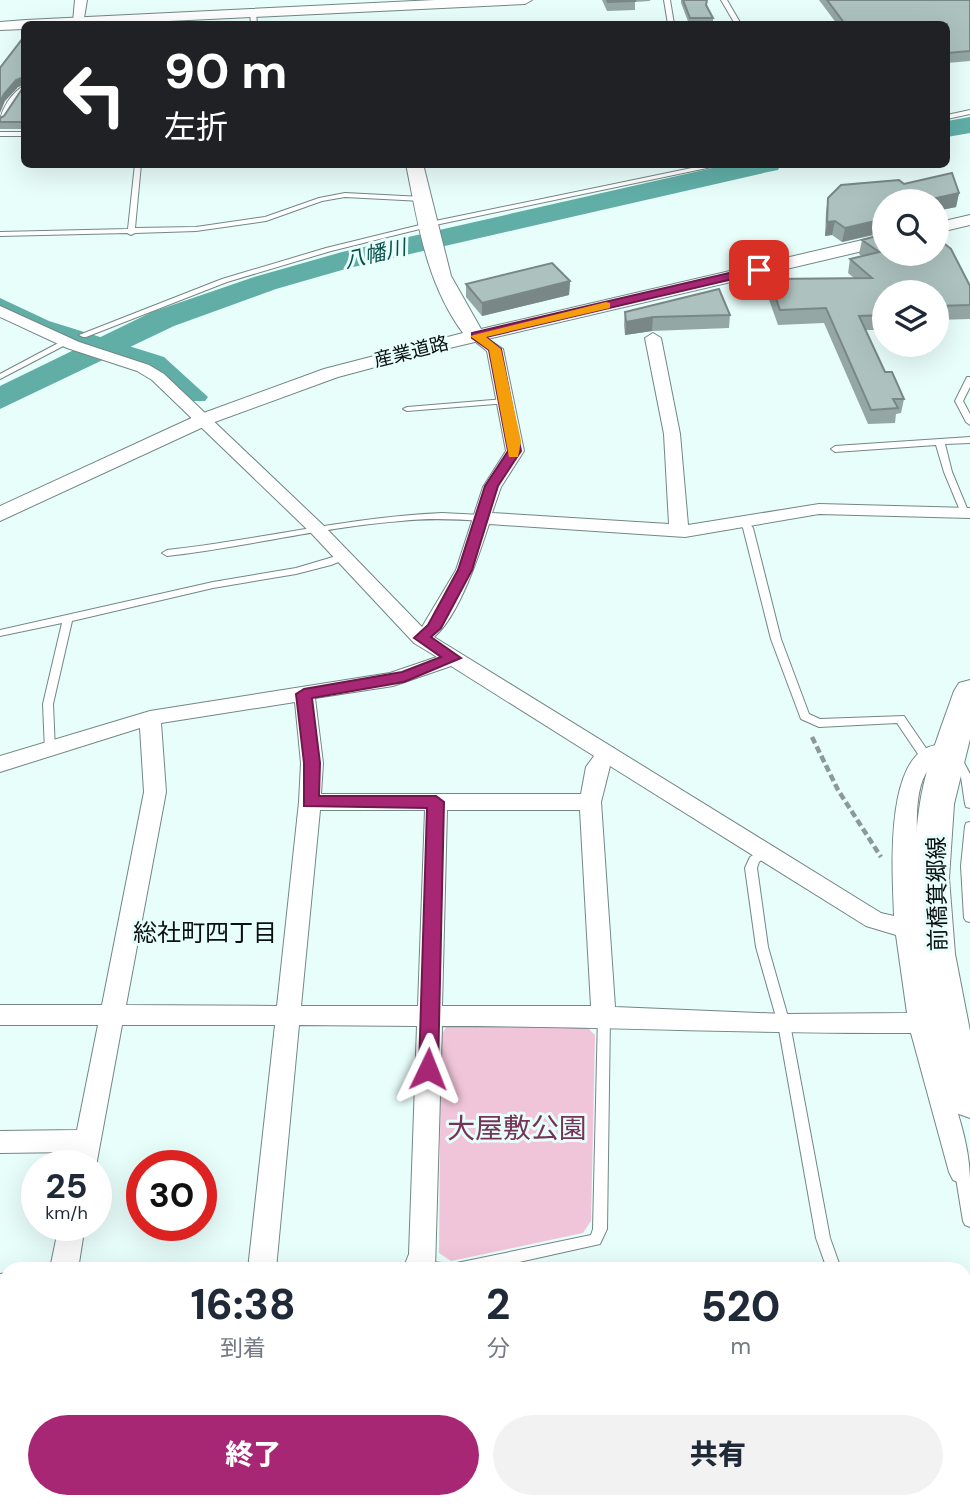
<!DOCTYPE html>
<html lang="ja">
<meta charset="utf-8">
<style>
body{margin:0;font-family:"DM Sans","Noto Sans JP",sans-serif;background:#f2f2f3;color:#1f2937;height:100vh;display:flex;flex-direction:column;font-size:26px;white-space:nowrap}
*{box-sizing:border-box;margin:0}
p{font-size:23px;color:#747a83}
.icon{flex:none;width:38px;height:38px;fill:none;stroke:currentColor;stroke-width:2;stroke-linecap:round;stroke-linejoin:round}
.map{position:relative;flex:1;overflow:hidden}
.details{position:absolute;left:0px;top:1262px;width:971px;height:247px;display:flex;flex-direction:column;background:#fff;border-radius:21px 21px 0 0;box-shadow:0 7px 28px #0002}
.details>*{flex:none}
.top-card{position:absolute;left:21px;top:21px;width:929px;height:147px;border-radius:10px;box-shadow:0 7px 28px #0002;background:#202124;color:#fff;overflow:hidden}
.fabs{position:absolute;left:872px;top:189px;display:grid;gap:14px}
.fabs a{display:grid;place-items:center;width:77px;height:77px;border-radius:50%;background:#fff;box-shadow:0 7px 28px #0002;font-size:35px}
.speed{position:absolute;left:21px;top:1150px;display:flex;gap:14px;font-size:35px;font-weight:700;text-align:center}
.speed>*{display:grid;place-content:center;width:91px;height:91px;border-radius:50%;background:#fff;box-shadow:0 7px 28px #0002;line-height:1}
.speed small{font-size:18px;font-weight:400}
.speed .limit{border:10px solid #d22;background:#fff;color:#111}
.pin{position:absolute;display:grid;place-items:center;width:60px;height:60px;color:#fff;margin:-30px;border-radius:14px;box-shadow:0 4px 10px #0006}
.me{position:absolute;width:77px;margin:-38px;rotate:2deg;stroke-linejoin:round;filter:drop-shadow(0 0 5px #0008)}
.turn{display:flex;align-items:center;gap:24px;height:147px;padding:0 28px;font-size:32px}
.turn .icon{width:91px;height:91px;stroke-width:2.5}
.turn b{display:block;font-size:49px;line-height:60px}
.eta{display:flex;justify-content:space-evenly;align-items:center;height:119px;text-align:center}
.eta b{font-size:42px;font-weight:800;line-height:49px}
.action{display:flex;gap:14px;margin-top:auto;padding:14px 28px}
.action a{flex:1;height:80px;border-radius:42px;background:#a82774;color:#fff;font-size:28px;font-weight:800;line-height:80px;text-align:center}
.action a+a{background:#f2f2f3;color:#1f2937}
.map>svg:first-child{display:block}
</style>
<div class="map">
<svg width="970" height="1507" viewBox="0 0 970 1507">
<rect width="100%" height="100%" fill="#e8fefb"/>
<polygon fill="#f1c5d9" points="585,1025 595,1035 591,1221 583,1233 451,1261 439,1253 441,1035 447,1026"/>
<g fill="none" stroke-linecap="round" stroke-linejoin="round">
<polygon fill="#61aea7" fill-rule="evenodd" points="0,298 49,321 164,357 208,397 205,401 191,401 150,365 37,329 0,310"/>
<g fill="#61aea7" fill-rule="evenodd">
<polygon points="970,117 970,133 947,137 947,121"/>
<polygon points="730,164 781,164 778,170 768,172 349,268 276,289 174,326 0,409 0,386 152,312 254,277 342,252"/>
</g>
<g stroke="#738785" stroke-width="2">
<g id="service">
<polygon points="664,0 670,0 674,24 668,24"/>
<polygon points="721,0 727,0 741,24 735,24"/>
<polygon points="253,11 256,13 257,24 251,24 250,13"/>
<path d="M24 86V91L19 94 3 122 0 124C0 110 12 92 24 86Z"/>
<polygon points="970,110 970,114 947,119 947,115"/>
<rect x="0" y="132" width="24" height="4"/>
<polygon points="135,164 141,164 135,228 196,227 265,217 319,198 345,193 422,197 426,199 422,201 345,197 322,201 266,221 196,231 135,233 131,235 127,233 0,236 0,232 128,229"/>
<polygon points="711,164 726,164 440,224 331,251 227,282 86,337 83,337 79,335 222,279 326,248 440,220"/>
<polygon points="64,340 67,340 71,342 0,379 0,374"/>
<polygon points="967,377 970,377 970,387 963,401 970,414 970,425 966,422 955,401"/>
<polygon points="505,399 508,399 508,403 407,411 403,409 407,407"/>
<polygon points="970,437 970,443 945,444 952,472 969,513 965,516 961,513 944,472 936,445 835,452 831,449 835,446"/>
<path d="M442 513 482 515 487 518 482 521C455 519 428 518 401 521 323 527 246 547 167 556L162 553 167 550C259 540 349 517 442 513Z"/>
<polygon points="744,519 747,520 753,528 781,639 809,714 820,719 904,716 930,754 931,757 930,760 922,760 897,723 819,727 801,719 771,639 743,528 739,522"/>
<polygon points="343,554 348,557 346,559 331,565 296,574 213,588 72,621 53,704 55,751 54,754 46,754 45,751 43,704 62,623 0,636 0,630 213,582 296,568"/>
<polygon points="956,754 960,755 970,774 970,808 966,807 965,804 961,777 951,758"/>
<polygon points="970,822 970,922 966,921 964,918 961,866 965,826 966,823"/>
<polygon points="765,848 769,849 771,852 759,862 757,868 768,947 790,1024 830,1238 841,1269 827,1269 816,1238 778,1024 756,947 745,868 750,857"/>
<polygon points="604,1011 608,1012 610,1016 607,1229 600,1244 488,1269 416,1269 417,1263 422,1261 452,1264 591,1235 593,1229 598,1016 600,1012"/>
<polygon points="962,1166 967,1168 970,1181 970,1227 965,1225 963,1221 955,1172 957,1168"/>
<polygon points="7,1273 7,1285 0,1286 0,1274"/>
<rect x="0" y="1324" width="7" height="14"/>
<polygon points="565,1502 580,1502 581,1507 565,1507"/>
<polygon points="849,1502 864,1502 865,1507 849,1507"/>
</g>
</g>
<g stroke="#738785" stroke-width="2">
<g id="minor">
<polygon points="75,0 87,0 83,24 73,22"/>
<path d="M0 306 79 342 149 365 164 374 324 526 422 627 456 570 483 487 506 451 487 351 468 336 476 331 503 349 524 451 501 487 492 513 669 524 664 434 645 338 653 333 661 338 680 434 688 525 819 504 970 508V518L819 514 685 537 489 524C479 555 459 616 434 637L881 913 894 916C893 877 880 725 955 747L958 752C951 764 933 760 925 775 915 794 917 823 917 844 915 912 922 979 938 1046 948 1090 970 1135 970 1181L962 1184 953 1180 949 1172 911 1033C754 1034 598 1026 442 1026L435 1269H403L409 1254 417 1026 299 1025 276 1269H248L275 1025H122L96 1166H70L73 1152 0 1153V1131L77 1130 98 1025H0V1005H102L144 792 140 728 0 772V756L150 711 390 673 437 657 414 643 312 534 152 380 137 371 67 348 0 317ZM451 666 594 756 586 767 581 794H321L323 763 315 698 393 686ZM295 702 301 763 299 802 277 1006 126 1005 166 792 161 723ZM610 766 866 926 896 935 907 1013 784 1014 615 1007 601 802ZM320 810H425L418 1006H301ZM447 810H580L591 1006H442Z"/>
<polygon points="59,1225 85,1225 79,1263 82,1269 53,1269 51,1264"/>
<polygon points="336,1502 388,1502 386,1507 334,1507"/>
</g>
</g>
<g stroke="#738785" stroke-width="2">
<g id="tertiary">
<polygon points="435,0 532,0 525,4 107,24 24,24 24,29 0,30 0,22 26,20"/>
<path d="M406 164H423L451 276 481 329 884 235V246L424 354 338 377 212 423 0 521V506L198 415 324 369 463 333C426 283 418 223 406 164Z"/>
<polygon points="970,215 970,225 936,233 936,223"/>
</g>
</g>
<g stroke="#738785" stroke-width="2">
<path id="primary" d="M970 680V739L954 804 949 878 955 954 970 1031V1118L956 1113C917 1034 906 890 920 803 926 765 941 728 954 691L959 683Z"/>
</g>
<polyline stroke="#8b9a98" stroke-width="4.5" stroke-dasharray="7 3.5" stroke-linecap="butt" points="812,737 838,790 881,857"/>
<polyline stroke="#8b9a98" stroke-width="5" stroke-dasharray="9 4.5" stroke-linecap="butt" points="964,1333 970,1334"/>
<use href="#service" fill="#fff" fill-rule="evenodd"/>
<use href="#minor" fill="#fff" fill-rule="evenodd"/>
<use href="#tertiary" fill="#fff" fill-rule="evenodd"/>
<use href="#primary" fill="#fff" fill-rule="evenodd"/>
</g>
<g fill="#95a7a4">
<polygon points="602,0 650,0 650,1 635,2 635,10 607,11"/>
<polygon points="681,0 707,0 707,5 713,18 713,24 689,24 681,3"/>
<polygon points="819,0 970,0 970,61 947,63 947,24 837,24"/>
<polygon points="24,38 24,129 0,129 0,118 4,116 24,86 24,85 18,87 5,101"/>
<polygon points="959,193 956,207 936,211 936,201 884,201 884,233 842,242 832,235 825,236 826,212 828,198"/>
<polygon points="862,240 970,286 970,319 936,320 936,292 884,292 884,330 865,330 885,372 904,399 901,413 896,414 895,423 868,424 824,323 778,325 767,294 769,279 854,278 848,273 850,259 862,256 859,254"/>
<polygon points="570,281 569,295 482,316 466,297 466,284"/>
<polygon points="625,312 730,315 729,328 652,331 625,335 624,325"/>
</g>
<g fill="#798886">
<polygon points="24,77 24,85 18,87 5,101 0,113 0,102 4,94 16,80"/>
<polygon points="959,193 956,207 936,211 936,201 923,201"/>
<polygon points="884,219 883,232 842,242 845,228"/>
<polygon points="835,221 832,235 825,236 827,222"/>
<polygon points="570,281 569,295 482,316 482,303"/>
<polygon points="653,317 652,331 625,335 626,322"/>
</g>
<g fill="#adc2bf" stroke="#798886" stroke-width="2">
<polygon points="607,0 635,0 635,1 608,2"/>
<polygon points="683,0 707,0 706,5 713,18 690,18"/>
<polygon points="827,0 970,0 970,51 947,53 947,24 844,24 845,24"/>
<polygon points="23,38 24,38 24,77 16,80 4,94 0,102 0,68"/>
<polygon points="24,79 24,122 0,122 0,118 4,116 24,86"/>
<polygon points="952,173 959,193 923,201 884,201 884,219 845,228 835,221 827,222 828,198 841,185 899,180 904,184"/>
<polygon points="884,234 884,254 936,254 936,237 951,249 970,286 970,305 936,306 936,292 884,292 884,315 859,316 885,372 892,372 904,399 893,399 898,408 871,410 826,308 780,310 769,279 872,278 850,259 879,252 862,240"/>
<polygon points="552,263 570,281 482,303 466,284"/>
<polygon points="719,289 730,315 653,317 626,322 625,312"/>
<polygon points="964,1488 970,1489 970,1507 963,1507 963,1502 964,1502"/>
<polygon points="435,1502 498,1502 499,1507 411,1507"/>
</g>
<polygon fill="#a82774" stroke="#6d194b" stroke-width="2" points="759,266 763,267 763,272 486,337 501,349 521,451 498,486 472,570 441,628 431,637 461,658 404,682 312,698 320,763 319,796 436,796 444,802 438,1069 435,1075 422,1075 419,1069 427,808 304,806 304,763 296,694 304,689 402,672 441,657 414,638 428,625 458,570 485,486 508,451 489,350 472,338 472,333"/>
<polygon fill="#f59e0b" points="606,302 610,303 610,308 486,337 501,349 521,441 518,457 509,457 489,350 470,336"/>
<g text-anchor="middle" stroke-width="6" stroke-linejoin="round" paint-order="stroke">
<g font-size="19" fill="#09100f" stroke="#e8fefb">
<text transform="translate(411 351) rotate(-14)" y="7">産業道路</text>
</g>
<g font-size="21" font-style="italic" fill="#074f4a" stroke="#e8fefb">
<text transform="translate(375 254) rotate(-13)" y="7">八幡川</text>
</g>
<g font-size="23" fill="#09100f" stroke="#e8fefb">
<text transform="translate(937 894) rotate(-91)" y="8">前橋箕郷線</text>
</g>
<g font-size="24" fill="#09100f" stroke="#e8fefb">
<text x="205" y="941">総社町四丁目</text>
</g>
<g font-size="28" fill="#773257" stroke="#e8fefb">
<text x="517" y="1138">大屋敷公園</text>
</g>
</g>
</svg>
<div class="fabs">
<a><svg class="icon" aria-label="search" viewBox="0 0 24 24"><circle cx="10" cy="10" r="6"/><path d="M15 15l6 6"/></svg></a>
<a><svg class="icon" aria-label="layers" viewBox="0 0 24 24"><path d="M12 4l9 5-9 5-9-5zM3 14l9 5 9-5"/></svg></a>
</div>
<div class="speed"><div>25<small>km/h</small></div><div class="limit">30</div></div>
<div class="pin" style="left:759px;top:270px;background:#d93025"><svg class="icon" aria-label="arrive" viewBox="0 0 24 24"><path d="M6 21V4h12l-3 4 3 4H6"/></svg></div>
<svg class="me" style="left:428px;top:1069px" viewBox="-20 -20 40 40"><path d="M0-17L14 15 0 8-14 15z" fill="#a82774" stroke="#fff" stroke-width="4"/></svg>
<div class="top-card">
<div class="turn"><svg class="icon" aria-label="left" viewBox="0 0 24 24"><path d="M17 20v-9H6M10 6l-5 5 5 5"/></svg><div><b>90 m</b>左折</div></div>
</div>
<section class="details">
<div class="eta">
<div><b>16:38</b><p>到着</p></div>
<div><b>2</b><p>分</p></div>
<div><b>520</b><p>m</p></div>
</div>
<div class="action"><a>終了</a><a>共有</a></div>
</section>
</div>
